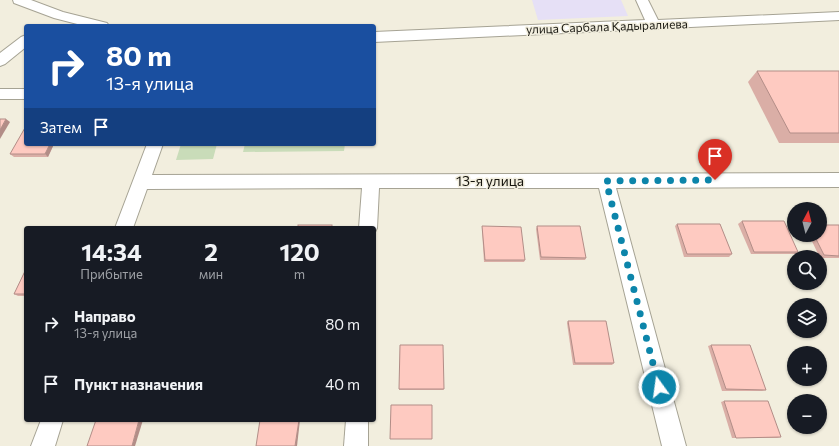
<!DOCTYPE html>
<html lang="ru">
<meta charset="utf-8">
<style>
body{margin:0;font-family:Commissioner,sans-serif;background:#242831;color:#f1f3f6;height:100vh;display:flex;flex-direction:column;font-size:15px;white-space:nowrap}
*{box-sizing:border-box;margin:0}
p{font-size:13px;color:#9ea1a6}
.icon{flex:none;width:22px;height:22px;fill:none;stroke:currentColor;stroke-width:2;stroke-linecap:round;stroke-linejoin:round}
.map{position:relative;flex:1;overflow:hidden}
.details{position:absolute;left:24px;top:226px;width:352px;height:196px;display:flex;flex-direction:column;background:#171b24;border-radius:4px;box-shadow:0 1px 3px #0004}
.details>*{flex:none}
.banner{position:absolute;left:24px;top:24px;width:352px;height:122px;border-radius:4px;box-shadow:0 1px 3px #0004;background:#1a4fa0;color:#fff;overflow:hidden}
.needle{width:26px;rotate:7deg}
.tools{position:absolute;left:787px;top:202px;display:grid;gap:8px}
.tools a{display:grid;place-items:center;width:40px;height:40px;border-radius:50%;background:#171b24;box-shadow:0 1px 3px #0004;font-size:20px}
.pin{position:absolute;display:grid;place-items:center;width:34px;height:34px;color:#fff;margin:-41px -17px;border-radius:50% 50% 50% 0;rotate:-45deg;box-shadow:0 0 4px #0007}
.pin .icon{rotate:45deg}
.me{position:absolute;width:44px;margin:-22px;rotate:346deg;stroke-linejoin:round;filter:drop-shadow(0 0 3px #0008)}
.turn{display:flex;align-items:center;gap:14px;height:84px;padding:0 16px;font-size:18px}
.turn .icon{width:52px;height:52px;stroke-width:2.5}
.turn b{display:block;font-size:28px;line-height:34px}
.then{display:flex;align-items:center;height:38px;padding:0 16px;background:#0003;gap:8px;font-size:15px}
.eta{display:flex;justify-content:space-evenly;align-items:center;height:68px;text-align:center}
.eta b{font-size:24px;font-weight:700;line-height:28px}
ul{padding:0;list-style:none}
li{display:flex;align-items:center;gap:12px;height:60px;padding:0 16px}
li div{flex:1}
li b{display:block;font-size:15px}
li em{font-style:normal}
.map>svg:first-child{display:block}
</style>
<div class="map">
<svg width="839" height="446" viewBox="0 0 839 446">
<rect width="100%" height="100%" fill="#f2eede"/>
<polygon fill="#e6e0f6" points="532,0 621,0 628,16 538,20"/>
<g fill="#c9dcb9">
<polygon points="181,144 217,144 213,159 176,160"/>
<polygon points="245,144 345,144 344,151 243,152"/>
</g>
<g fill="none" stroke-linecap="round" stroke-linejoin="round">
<g stroke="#a6a394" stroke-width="2">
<g id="street">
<polygon points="13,0 31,0 63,12 107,23 109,26 85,26 54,18 14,3"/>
<polygon points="636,0 648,0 658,20 839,12 839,20 374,42 374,32 645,20"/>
<polygon points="26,35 26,47 5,64 0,66 0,53 21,37"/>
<rect x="0" y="89" width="26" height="10"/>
<polygon points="147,144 163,144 152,175 839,173 839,187 616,188 686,446 662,446 599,188 379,188 377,228 374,234 374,228 359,228 362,188 147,189 133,228 115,228"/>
<polygon points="41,420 63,420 55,446 31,446"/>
<polygon points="346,420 368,420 368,446 344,446"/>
</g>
</g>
<use href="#street" fill="#fff" fill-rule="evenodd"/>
</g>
<g fill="#daaea6">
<polygon points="757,71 839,71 839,143 779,143 748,82"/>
<polygon points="54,144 48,157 14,157 10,154"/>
<polygon points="95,144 130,144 129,145 95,145"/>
<polygon points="742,221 798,252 795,254 751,254 738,224"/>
<polygon points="677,224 732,254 729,257 684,257 675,226"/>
<polygon points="839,225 839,258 820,258 809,235 820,235"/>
<polygon points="482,226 525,260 524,262 484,262 482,229"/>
<polygon points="537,226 586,258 585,260 540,260 536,229"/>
<polygon points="26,269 26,296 18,296 14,294"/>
<polygon points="568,321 614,363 612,365 573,365 567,323"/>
<polygon points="711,345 766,390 762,391 722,391 708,346"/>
<polygon points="399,389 444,389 443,390 399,390"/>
<polygon points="724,401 781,437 777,438 732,438 721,402"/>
<polygon points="432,405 432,439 390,439"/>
</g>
<g fill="#b28d87">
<polygon points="6,119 10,122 0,139 0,130"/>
<polygon points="50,144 54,144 48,157 45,154"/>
<polygon points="139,420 143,420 135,446 132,446"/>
<polygon points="299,420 300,420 297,446 295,446"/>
</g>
<g fill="#fecac1" stroke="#b28d87">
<polygon points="757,71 839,71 839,133 790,133"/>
<polygon points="0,119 6,119 0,130"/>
<polygon points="26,126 26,144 50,144 45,154 10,154"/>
<polygon points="742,221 784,221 798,252 754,252"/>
<polygon points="677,224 720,224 732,254 687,254"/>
<rect x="298" y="225" width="34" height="3"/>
<polygon points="820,225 839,225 839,256 824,255 814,235 820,235"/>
<polygon points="482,226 521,227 525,260 485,260"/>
<polygon points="537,226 580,226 586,258 541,257"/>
<polygon points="26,269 26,294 14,294"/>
<polygon points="568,321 606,321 614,363 575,363"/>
<polygon points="400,345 443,345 444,389 399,389"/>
<polygon points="711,345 750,345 766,390 726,389"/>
<polygon points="724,401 768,401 781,437 736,438"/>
<polygon points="391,405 432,405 432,439 390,439"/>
<polygon points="96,420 139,420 132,446 87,446"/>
<polygon points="260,420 299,420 295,446 256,446"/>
</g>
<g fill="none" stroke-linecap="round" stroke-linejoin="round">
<polyline stroke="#0c85aa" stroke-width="7" stroke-dasharray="0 12.6" points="659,387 606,181 715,180"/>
</g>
<g text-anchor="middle" stroke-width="3" stroke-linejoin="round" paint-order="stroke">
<g font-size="12" fill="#16150f" stroke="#f2eede">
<text transform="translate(607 27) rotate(-2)" y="4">улица Сарбала Қадыралиева</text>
</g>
<g font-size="14" fill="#16150f" stroke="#f2eede">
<text x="490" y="186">13-я улица</text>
</g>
</g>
</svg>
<div class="tools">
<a><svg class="needle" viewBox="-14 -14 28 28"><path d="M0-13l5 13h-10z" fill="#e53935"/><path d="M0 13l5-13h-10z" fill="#9ea1a6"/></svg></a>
<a><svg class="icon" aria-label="search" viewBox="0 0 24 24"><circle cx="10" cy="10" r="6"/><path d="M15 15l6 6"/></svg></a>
<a><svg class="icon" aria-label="layers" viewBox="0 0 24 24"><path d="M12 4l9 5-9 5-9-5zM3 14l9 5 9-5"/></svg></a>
<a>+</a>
<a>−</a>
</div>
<div class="pin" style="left:715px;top:180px;background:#d93025"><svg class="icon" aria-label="arrive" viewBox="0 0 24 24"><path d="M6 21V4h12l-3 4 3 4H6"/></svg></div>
<svg class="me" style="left:659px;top:387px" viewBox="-20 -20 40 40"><circle r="17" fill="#0c85aa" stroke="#fff" stroke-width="3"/><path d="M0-11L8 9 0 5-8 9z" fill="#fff"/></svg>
<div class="banner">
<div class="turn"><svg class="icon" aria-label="right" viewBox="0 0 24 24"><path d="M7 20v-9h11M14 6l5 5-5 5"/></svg><div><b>80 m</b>13-я улица</div></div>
<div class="then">Затем<svg class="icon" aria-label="arrive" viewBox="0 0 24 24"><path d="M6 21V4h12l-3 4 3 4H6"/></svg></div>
</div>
<section class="details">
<div class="eta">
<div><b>14:34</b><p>Прибытие</p></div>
<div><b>2</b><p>мин</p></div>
<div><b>120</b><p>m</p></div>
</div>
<ul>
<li><svg class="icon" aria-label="right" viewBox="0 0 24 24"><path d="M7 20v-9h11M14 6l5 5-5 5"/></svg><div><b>Направо</b><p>13-я улица</p></div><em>80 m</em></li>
<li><svg class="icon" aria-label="arrive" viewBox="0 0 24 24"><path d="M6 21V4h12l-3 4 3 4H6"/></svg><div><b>Пункт назначения</b></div><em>40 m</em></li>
</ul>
</section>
</div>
